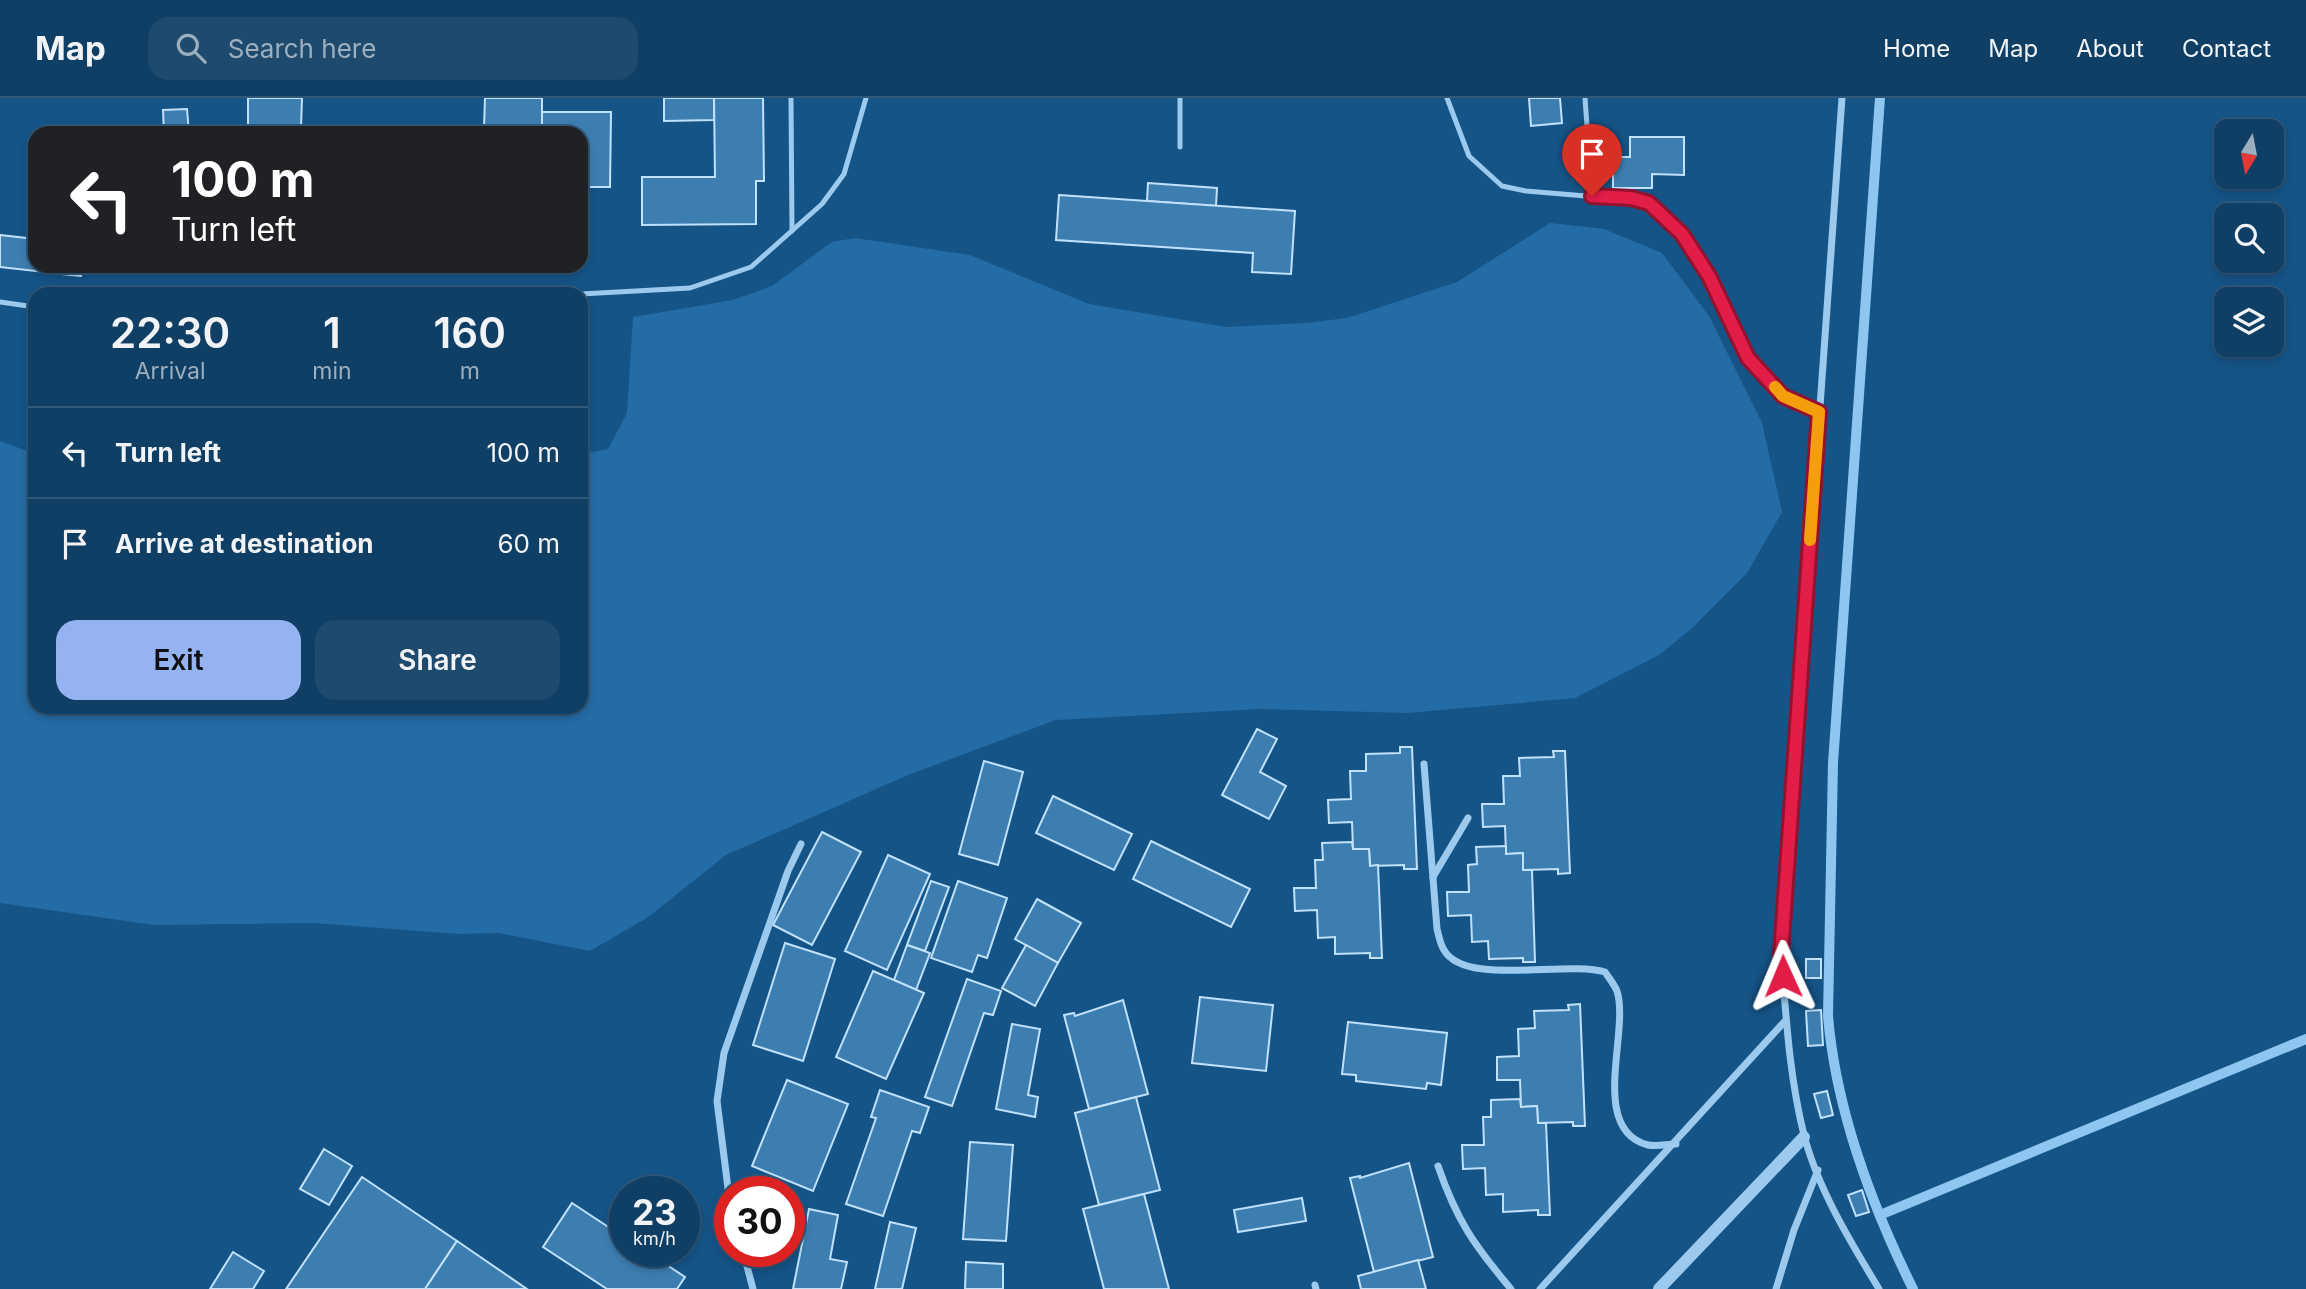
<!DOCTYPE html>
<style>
body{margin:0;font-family:Inter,sans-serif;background:#1e4a6e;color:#f1f3f6;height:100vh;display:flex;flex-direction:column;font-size:26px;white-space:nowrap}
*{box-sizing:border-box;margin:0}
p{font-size:23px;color:#9cafbf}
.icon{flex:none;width:38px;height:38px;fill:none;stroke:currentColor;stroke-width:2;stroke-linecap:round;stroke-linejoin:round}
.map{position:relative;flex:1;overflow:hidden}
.details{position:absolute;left:28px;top:189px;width:560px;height:427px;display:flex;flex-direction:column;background:#103f65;border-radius:21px;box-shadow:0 4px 10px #0003,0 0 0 2px #305879}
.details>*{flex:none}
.banner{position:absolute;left:28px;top:28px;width:560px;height:147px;border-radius:21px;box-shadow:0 4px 10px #0003,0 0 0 2px #305879;background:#202124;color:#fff;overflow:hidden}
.needle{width:46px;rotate:190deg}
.fabs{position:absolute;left:2214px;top:21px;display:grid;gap:14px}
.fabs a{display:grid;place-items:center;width:70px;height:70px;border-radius:14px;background:#103f65;box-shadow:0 4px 10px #0003,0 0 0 2px #305879;font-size:35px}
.speed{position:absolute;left:609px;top:1078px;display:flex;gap:14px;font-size:35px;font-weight:700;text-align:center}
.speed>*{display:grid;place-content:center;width:91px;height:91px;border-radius:50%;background:#103f65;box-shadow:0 4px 10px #0003,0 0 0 2px #305879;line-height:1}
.speed small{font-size:18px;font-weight:400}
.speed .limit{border:10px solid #d22;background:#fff;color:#111}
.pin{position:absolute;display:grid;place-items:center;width:60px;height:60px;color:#fff;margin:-72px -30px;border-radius:50% 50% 50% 0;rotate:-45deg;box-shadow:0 0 7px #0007}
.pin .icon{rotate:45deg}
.me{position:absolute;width:77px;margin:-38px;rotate:359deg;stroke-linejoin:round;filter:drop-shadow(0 0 5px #0008)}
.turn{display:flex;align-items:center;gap:24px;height:147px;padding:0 28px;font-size:32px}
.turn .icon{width:91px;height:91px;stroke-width:2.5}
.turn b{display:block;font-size:49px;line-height:60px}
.eta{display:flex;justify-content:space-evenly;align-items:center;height:119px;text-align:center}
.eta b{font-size:42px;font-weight:600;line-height:49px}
.primary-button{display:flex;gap:14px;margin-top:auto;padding:14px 28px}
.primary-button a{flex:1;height:80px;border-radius:21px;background:#95b2f1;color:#111;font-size:28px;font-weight:600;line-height:80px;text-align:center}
.primary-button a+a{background:#1e4a6e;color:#f1f3f6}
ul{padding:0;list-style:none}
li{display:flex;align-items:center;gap:21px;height:91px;padding:0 28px;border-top:2px solid #305879}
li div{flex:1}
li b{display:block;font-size:26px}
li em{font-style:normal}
header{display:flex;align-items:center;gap:42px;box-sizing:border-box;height:98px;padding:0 35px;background:#103f65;border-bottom:2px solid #305879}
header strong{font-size:33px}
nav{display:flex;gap:38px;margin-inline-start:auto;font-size:24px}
.search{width:490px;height:63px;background:#1e4a6e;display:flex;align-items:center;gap:18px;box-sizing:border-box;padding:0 24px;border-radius:21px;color:#9cafbf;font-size:26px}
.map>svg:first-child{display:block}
</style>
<header>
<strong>Map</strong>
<div class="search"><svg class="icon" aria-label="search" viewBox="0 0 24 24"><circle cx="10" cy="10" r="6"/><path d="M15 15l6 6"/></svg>Search here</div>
<nav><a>Home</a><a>Map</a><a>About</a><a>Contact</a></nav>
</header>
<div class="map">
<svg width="2306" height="1191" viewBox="0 0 2306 1191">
<rect width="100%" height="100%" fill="#155487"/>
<polygon fill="#246ca5" points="1550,125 1604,131 1662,155 1709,218 1762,325 1782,414 1747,475 1691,531 1659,557 1575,600 1408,615 1260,611 1056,622 908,677 726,757 647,820 590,853 499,835 458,836 314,825 154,827 0,805 0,343 35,356 35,609 581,609 581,356 608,351 627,315 633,219 733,202 772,188 832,144 855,140 970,157 1089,206 1226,229 1306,225 1347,220 1457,184"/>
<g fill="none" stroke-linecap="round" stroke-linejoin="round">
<g stroke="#8dc7f1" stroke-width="10">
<path d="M1880 0 1833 665 1828 918C1836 1013 1871 1106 1913 1191"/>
<polyline points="1880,1117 2306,941"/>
</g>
</g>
<g fill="#3d7eb1" stroke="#c1e1fb" stroke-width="2">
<polygon points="248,0 302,0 301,29 484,30 485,0 542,0 542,35 248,35"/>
<polygon points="664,0 714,0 714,22 664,23"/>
<polygon points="714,0 763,0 764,83 756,83 756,126 642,127 642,79 715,79"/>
<polygon points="1529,0 1560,0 1562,25 1531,28"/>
<polygon points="187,11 189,35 164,35 163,12"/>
<polygon points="542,14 611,14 610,89 581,89 581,35 542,35"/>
<polygon points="1630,39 1684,39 1684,77 1652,76 1652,90 1613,90 1613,59 1630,59"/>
<polygon points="1148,85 1217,90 1216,108 1147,103"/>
<polygon points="1059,97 1295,113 1291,176 1252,174 1253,155 1056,142"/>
<polygon points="0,137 35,141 35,168 63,168 62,176 0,169"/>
<polygon points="63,168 83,168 81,178 62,176"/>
<polygon points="1257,631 1277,641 1260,674 1286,688 1269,721 1222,697"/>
<polygon points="1400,649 1412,649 1417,771 1404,771 1404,767 1370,768 1369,751 1353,751 1352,724 1329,725 1328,702 1351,701 1350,673 1366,673 1366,656 1400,655"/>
<polygon points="1553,653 1565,653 1570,775 1558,776 1558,771 1523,772 1523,755 1506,756 1505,728 1483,729 1482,706 1504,706 1503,678 1520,678 1519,660 1554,659"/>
<polygon points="984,663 1023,674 998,767 959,756"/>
<polygon points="1053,698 1132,736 1114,772 1036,735"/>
<polygon points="822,734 861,754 812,847 773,827"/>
<polygon points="1151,743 1250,791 1231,829 1133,781"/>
<polygon points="1352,744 1353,751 1369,751 1370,768 1378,767 1382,860 1370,860 1370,855 1335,856 1335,839 1318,840 1317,812 1295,813 1294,790 1316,790 1315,762 1323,762 1322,745"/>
<polygon points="1506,748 1506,756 1523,755 1523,772 1532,772 1535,864 1523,864 1523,860 1489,861 1488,843 1472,844 1471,817 1448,818 1447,794 1469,794 1468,767 1477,766 1476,749"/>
<polygon points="888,757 930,776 887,872 845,853"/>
<polygon points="931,783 949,789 925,853 907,847"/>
<polygon points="958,783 1007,800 987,860 978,857 972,874 931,860"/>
<polygon points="1037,801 1081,825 1058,865 1015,841"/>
<polygon points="785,845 835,861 803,963 753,947"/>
<polygon points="907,847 930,855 916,892 894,882"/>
<polygon points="1026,847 1058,865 1035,908 1002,890"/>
<rect x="1806" y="861" width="15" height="19"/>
<polygon points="873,873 924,895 886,981 836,959"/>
<polygon points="967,881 1001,893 993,917 984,915 952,1008 925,999"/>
<polygon points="1200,899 1273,907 1266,973 1192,965"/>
<polygon points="1123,902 1148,996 1089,1011 1064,917 1074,915 1075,918"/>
<polygon points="1580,906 1585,1028 1573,1028 1573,1024 1538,1025 1537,1008 1521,1009 1520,982 1497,982 1497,959 1519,958 1518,931 1535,930 1534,913 1569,912 1568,907"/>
<polygon points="1821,912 1823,947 1808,948 1806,913"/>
<polygon points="1348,924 1447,935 1441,987 1427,985 1426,991 1356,983 1356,977 1342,976"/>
<polygon points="1012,926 1040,931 1028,997 1038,999 1035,1019 996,1011"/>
<polygon points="787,982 848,1006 813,1093 752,1068"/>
<polygon points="880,992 929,1009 920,1035 912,1033 883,1118 846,1106 876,1020 871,1019"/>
<polygon points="1827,993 1833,1017 1821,1020 1814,996"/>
<polygon points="1136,999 1160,1092 1099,1107 1075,1015"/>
<polygon points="1520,1001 1521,1009 1537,1008 1538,1025 1546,1025 1550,1117 1538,1117 1538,1112 1503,1114 1503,1096 1486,1097 1485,1070 1463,1071 1462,1047 1484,1047 1483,1019 1491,1019 1491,1002"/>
<polygon points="970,1044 1013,1047 1006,1143 963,1141"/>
<polygon points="324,1051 352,1068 329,1107 300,1091"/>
<polygon points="1409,1065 1433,1159 1374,1174 1350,1080 1360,1078 1360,1080"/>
<polygon points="362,1079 457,1143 425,1191 286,1191"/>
<polygon points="1862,1092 1869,1114 1856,1118 1848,1097"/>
<polygon points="1144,1096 1169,1191 1104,1191 1083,1111"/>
<polygon points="1302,1100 1306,1123 1238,1134 1234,1112"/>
<polygon points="572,1105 625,1140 625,1153 646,1153 685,1179 677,1191 607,1191 543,1149"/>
<polygon points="809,1111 838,1117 830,1161 847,1164 841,1191 793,1191"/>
<polygon points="890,1124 916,1130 902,1191 875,1191"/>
<polygon points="457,1143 527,1191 425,1191"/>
<polygon points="233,1154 264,1173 253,1191 210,1191"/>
<polygon points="1418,1162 1426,1191 1361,1191 1358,1178"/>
<polygon points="966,1164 1003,1166 1003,1191 965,1191"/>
</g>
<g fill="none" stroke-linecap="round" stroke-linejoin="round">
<g stroke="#9bcaee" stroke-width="5">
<polyline points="791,0 792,133"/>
<polyline points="1180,0 1180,49"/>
<polyline points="1447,0 1469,58 1502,88 1526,93 1610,100"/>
<polyline points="1585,0 1592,98"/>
<polyline points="581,196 690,190 751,169 822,106 844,76 866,0"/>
<polyline points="0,204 35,209"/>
</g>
<g stroke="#9bcaee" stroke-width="7">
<path d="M1842 0 1781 856C1786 917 1789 977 1804 1037 1818 1091 1850 1143 1879 1191"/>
<polyline points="1610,100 1631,100 1649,105 1682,136 1709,178 1748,260 1783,298 1819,314"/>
<path d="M1424 666 1437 831C1439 838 1440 846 1444 852 1465 889 1567 862 1605 874 1609 880 1614 886 1617 893 1630 934 1588 1031 1648 1047 1656 1049 1668 1046 1676 1046"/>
<polyline points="1433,779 1468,720"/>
<path d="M1438 1068C1457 1123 1474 1147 1511 1191"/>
<polyline points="730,1106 717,1003 724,955 788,773 801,746"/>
<polyline points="743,1153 753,1191"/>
<polyline points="1315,1187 1316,1191"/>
<polyline points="1540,1191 1786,922"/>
<polyline points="1776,1191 1794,1132 1818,1072"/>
</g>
<polyline stroke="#9bcaee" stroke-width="12" points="1659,1191 1804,1039"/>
</g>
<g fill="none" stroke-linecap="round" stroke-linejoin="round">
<g stroke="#92132f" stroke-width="18">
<polyline id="route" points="1592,98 1631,100 1649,105 1682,136 1709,178 1748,260 1783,298 1819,314 1781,856 1783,878"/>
</g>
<use href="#route" stroke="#e11d48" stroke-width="12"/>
<polyline stroke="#f59e0b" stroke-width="12" points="1775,289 1783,298 1819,314 1810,442"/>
</g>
</svg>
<div class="fabs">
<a><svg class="needle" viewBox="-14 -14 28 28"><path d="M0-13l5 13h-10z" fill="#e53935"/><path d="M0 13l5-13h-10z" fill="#9cafbf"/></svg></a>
<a><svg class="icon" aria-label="search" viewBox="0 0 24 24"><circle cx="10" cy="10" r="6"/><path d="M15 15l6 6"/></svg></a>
<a><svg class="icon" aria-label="layers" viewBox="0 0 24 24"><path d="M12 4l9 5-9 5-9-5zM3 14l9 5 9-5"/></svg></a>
</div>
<div class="speed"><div>23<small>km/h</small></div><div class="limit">30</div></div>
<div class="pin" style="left:1592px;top:98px;background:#d93025"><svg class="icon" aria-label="arrive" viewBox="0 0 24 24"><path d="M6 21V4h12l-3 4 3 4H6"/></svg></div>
<svg class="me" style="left:1783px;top:878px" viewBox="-20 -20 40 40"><path d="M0-17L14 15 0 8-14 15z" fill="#e11d48" stroke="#fff" stroke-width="4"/></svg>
<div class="banner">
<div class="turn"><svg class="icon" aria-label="left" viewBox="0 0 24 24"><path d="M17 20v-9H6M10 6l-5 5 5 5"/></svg><div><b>100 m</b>Turn left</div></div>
</div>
<section class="details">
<div class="eta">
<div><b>22:30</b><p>Arrival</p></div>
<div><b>1</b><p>min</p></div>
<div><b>160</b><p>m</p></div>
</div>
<ul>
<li><svg class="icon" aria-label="left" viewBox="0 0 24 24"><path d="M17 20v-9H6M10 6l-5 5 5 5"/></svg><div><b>Turn left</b></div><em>100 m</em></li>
<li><svg class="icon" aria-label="arrive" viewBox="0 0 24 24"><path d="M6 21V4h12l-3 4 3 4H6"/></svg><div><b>Arrive at destination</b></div><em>60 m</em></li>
</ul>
<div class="primary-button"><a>Exit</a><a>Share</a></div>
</section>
</div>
